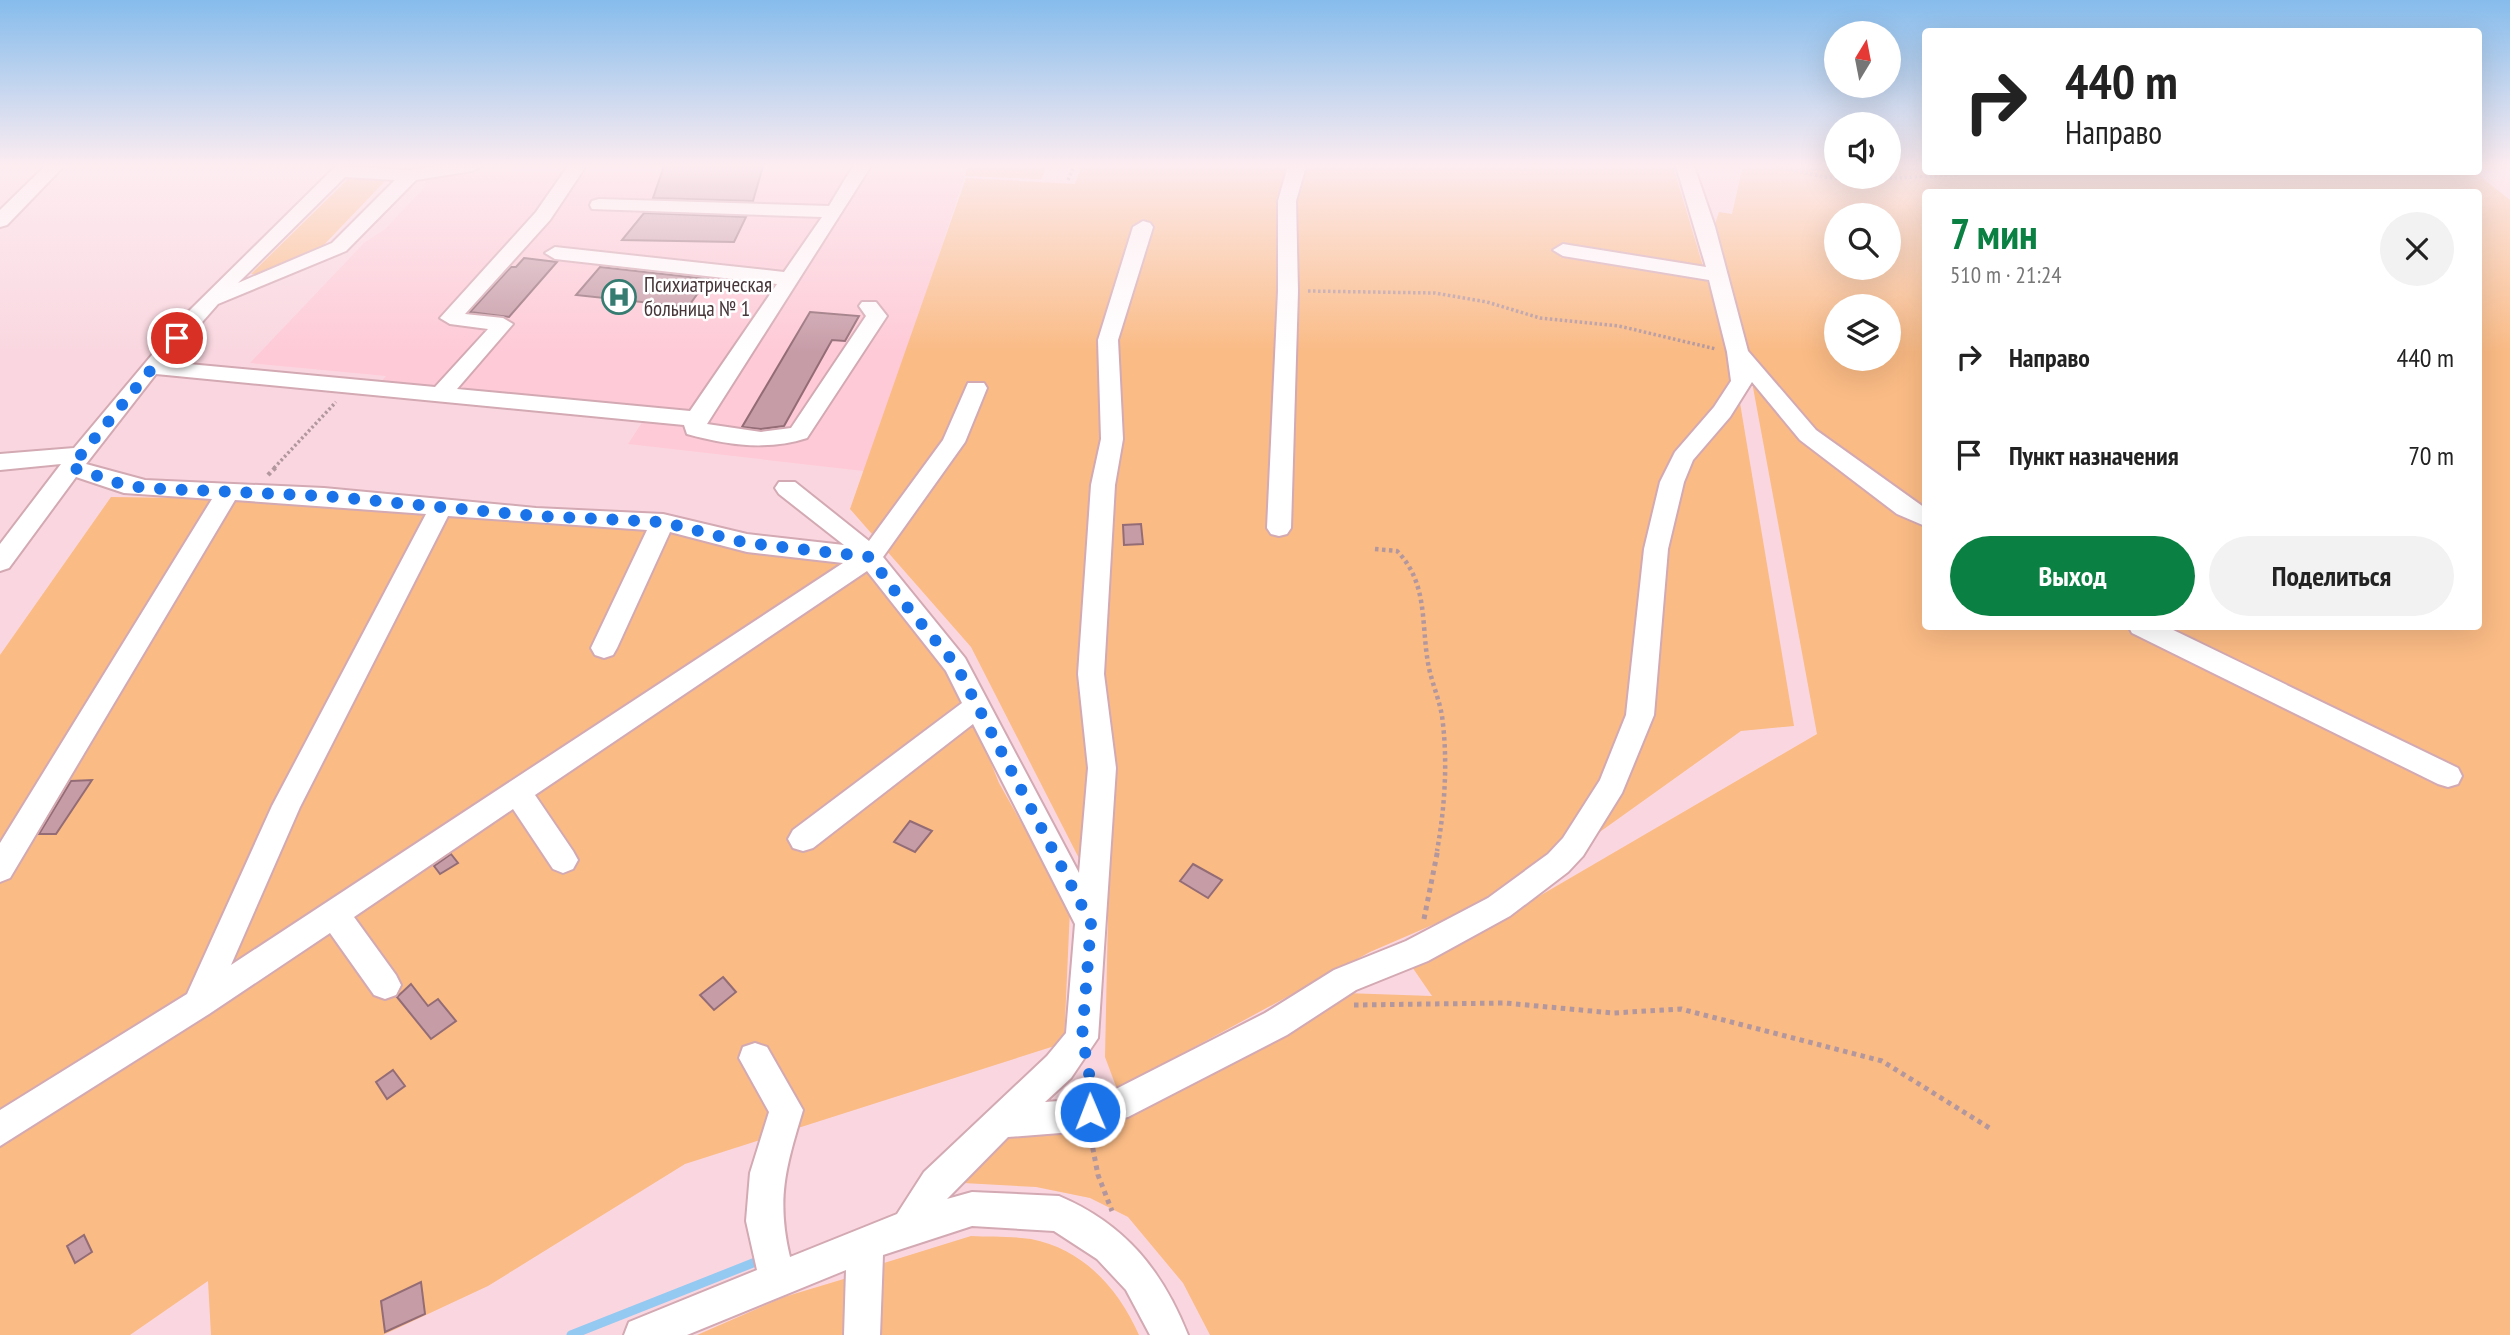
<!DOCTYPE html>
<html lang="ru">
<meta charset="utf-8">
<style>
body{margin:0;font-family:"PT Sans Narrow",sans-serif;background:#f2f2f2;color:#222;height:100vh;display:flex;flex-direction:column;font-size:26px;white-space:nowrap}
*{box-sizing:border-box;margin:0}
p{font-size:23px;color:#767676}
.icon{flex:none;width:38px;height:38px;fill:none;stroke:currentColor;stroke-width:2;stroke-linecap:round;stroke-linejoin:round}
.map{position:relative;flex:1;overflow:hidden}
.sheet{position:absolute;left:1922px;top:189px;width:560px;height:441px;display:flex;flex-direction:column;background:#fff;border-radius:7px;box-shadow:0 7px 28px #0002}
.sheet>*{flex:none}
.guide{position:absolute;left:1922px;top:28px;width:560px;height:147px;border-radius:7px;box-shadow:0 7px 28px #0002;background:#fff;color:#222;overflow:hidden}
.needle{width:46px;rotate:10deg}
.tools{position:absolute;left:1824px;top:21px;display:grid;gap:14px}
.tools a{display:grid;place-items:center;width:77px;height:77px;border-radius:50%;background:#fff;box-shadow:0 7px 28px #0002;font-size:35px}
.pin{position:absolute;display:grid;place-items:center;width:60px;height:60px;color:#fff;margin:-30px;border:4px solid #fff;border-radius:50%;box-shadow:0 2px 7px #0007}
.me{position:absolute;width:77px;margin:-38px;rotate:359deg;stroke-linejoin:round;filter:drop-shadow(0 0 5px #0008)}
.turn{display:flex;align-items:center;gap:24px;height:147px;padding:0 28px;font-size:32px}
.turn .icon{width:91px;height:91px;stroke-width:2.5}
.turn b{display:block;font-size:49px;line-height:60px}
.round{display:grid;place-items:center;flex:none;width:74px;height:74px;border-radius:37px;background:#f2f2f2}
.headline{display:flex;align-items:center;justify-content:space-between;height:119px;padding:0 28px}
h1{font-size:42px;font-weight:800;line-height:52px;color:#0b8043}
.cta{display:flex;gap:14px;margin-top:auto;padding:14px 28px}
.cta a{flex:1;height:80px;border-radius:42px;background:#0b8043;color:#fff;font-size:28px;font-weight:800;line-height:80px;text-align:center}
.cta a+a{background:#f2f2f2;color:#222}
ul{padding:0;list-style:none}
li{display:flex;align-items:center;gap:21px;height:98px;padding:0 28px}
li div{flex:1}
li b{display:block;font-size:26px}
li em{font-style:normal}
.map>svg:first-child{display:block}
</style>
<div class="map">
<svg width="2510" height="1335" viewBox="0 0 2510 1335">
<rect width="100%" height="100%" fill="#fad7e0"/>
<polygon fill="#fecad7" points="434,166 968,166 907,352 872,472 628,444 643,421 370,395 386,376 250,363 364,243 385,229 427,185 424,184 429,177 423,177"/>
<g fill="#fabb85" fill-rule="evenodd">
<polygon points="968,166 1047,166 1041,179 965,176"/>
<polygon points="1082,166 1673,166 1735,373 1794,726 1741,731 1527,884 1370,952 1117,1089 1105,1057 1108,915 971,647 850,509 966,178 1075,184"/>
<path d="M1743 166H1836V177H1888V166H1925V172H2475L2510 200V1335H1210L1183 1283 1128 1217 1090 1198 1036 1187 963 1183 1008 1137 1345 993 1432 996 1408 961 1505 916 1817 734 1745 344 1715 224 1719 212 1732 214ZM1925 192H2478V626H1925ZM1836 215H1888V268H1836ZM1836 306H1888V359H1836Z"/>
<polygon points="350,177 388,178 317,252 264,276 251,274"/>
<polygon points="111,497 322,500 676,527 868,570 953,668 999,783 1070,909 1064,1043 685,1164 488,1286 383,1335 211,1335 208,1281 130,1335 0,1335 0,655"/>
<path d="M971 1236C990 1237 1012 1236 1031 1239 1083 1249 1118 1288 1139 1335H874V1275L884 1263Z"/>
<polygon points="847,1278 852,1335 697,1335 784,1297"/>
</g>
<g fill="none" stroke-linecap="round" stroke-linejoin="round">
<polyline stroke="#94c9f1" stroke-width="9" points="571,1335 758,1261"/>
</g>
<g fill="#c69ca7" stroke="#936c76" stroke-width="2">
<polygon points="664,166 763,166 753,201 653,198"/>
<polygon points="644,213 746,217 734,242 622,240"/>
<polygon points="524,258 557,262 509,317 470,312 511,267 516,267"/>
<polygon points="600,267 708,279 688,307 576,295"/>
<polygon points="810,312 859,316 845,341 832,340 784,426 761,429 742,427"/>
<polygon points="1141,524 1143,544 1124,545 1123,525"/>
<polygon points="92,780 56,834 39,834 71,781"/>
<polygon points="910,821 932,831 915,852 894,842"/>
<polygon points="451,854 458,863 440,874 434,866"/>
<polygon points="1193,864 1222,880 1208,898 1180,881"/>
<polygon points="723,977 736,992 714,1010 700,995"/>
<polygon points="411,984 428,1006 438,999 456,1021 431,1039 397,997"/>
<polygon points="393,1070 405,1086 387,1099 376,1082"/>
<polygon points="84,1235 92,1252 75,1263 67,1246"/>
<polygon points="421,1282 425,1314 385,1332 381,1301"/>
</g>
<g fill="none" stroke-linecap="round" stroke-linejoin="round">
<g stroke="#d3a9b3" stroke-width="4">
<g id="minor">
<polygon points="45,166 64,166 7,225 0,227 0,210"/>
<path d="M336 166 410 170 438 166H482L473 171 416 180 346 251 218 304 167 362 435 387 488 329 450 324 440 318 536 212 568 166H586L550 220 465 314 503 318 513 324 457 389 690 411 777 284 555 259 545 253 555 247 784 272 822 217 592 209 590 205 592 201 599 199 829 206 853 166H871L707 424 761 432 791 428 866 316 859 306 862 302H876L887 316 807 438C767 451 727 445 687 434L684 425 156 374 86 464 145 480 324 488 536 508 663 514 747 534 844 545 779 494 775 488 779 482H795L869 541 943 440 968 383H984L987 388 965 442 883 557 965 658 1079 873 1088 768 1078 674 1091 485 1101 439 1098 340 1133 227 1143 221 1150 223 1153 227 1118 340 1123 439 1115 485 1104 674 1116 768 1098 1038 1071 1078 1045 1102 1073 1100 1112 1091 1265 1013 1334 970 1406 941 1488 898 1548 854 1563 838 1600 780 1626 715 1644 549 1660 482 1675 452 1714 407 1731 381 1727 352 1709 280 1563 256 1553 250 1563 244 1706 267 1676 166H1694L1715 227 1748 351 1816 430 1925 508V526L1897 514 1800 440 1752 382 1730 417 1693 460 1684 482 1668 549 1654 715 1622 793 1583 856 1568 872 1510 916 1428 961 1356 990 1287 1035 1128 1117 1073 1132 1008 1137 947 1199 972 1192 1059 1196C1125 1224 1162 1270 1188 1335H1150L1126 1290 1097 1259 1054 1231 972 1226 883 1255 880 1335H844L846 1270 687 1335H624L629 1322 757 1270 746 1221 750 1173 769 1112 739 1058 743 1047 755 1043 767 1047 803 1110C786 1167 776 1198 790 1257L897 1214 924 1172 1047 1056 1066 1033 1075 924 973 724 813 848 803 851 793 848 788 839 793 830 962 703 946 671 867 571 535 795 573 851 578 860 573 869 563 873 553 869 513 809 354 917 396 975 401 985 396 995 385 999 374 995 330 933 209 1014 0 1146V1110L187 994 272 806 426 514 235 500 10 878 0 882V843L212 499 124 493 76 477 9 568 0 571V544L61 464 0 470V454L74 448 187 313ZM345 177 395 180 332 243 238 283ZM448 516 647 530 591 648 595 655 604 658 613 655 617 648 670 532 747 552 843 563 231 965 300 807Z"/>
<polygon points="1288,166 1306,166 1296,201 1298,291 1291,528 1287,534 1279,536 1271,534 1267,528 1278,291 1278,201"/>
<polygon points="2128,626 2165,626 2458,768 2462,776 2458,784 2448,787 2438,784 2132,633"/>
</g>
</g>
<g stroke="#b3979e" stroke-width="3.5" stroke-dasharray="2.5 2.5" stroke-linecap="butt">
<polyline points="1776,166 1824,177 1860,180 2005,172"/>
<polyline points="1068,180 1074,166"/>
<polyline points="1308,291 1435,293 1487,302 1540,318 1619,326 1716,349"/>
<polyline points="274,468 336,402"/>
</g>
<g stroke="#b3979e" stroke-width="4.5" stroke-dasharray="3.5 3.5" stroke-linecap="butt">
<polyline points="268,475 276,467"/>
<path d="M1375 549 1397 551C1428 583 1421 622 1428 663 1431 681 1439 698 1442 716 1448 760 1445 807 1437 851"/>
</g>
<g stroke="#b3979e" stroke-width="5" stroke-dasharray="4.5 4.5" stroke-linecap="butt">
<polyline points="1424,919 1438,849"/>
<polyline points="1354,1005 1505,1003 1613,1013 1681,1009 1882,1061 1991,1129"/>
<polyline points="1091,1139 1098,1175 1112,1211"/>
</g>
<use href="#minor" fill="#fff" fill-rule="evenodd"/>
</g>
<linearGradient id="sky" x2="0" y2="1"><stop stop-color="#86bcec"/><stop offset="0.47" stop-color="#fdedf1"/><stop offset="1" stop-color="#fdedf1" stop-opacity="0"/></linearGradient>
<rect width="2510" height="352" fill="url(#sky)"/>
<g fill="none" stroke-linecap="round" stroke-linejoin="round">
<polyline stroke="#1a73e8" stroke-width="12" stroke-dasharray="0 21.6" points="177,338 71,467 124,485 145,488 324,496 536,516 663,522 747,543 870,557 903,602 956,665 1091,923 1082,1038 1089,1070 1090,1112"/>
</g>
<defs>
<g id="hospital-ring" transform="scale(1.75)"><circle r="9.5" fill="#fff" stroke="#377c71" stroke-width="1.5"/><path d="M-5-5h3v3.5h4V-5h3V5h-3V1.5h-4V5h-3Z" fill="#377c71"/></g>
</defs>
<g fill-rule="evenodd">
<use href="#hospital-ring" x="619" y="297"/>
</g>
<g text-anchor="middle" stroke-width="5" stroke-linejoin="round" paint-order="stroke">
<g font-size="21" fill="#463539" stroke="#fff" text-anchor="start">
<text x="644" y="292">Психиатрическая<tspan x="644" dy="24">больница № 1</tspan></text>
</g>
</g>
</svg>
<div class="tools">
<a><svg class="needle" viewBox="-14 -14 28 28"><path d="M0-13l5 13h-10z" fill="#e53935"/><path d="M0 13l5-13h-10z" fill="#767676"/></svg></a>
<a><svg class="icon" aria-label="sound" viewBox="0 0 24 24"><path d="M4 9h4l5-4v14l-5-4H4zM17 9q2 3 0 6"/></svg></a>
<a><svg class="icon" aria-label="search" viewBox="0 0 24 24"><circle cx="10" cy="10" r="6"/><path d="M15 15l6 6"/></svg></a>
<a><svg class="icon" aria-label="layers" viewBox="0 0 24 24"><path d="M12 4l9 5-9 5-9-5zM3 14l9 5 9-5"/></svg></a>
</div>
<div class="pin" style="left:177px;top:338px;background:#d93025"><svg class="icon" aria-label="arrive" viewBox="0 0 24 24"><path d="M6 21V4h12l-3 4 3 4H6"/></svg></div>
<svg class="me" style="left:1090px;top:1112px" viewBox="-20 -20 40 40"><circle r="17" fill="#1a73e8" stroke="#fff" stroke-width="3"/><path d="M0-11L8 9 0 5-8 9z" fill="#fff"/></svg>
<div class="guide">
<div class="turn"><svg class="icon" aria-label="right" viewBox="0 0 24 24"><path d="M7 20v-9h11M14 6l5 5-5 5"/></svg><div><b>440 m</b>Направо</div></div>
</div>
<section class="sheet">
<div class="headline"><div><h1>7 мин</h1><p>510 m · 21:24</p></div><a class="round"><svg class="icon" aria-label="close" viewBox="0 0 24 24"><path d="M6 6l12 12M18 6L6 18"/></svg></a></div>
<ul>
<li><svg class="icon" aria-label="right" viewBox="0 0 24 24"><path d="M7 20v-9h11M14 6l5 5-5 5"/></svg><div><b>Направо</b></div><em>440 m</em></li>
<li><svg class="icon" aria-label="arrive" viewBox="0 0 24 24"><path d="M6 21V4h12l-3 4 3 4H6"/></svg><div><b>Пункт назначения</b></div><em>70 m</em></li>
</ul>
<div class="cta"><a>Выход</a><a>Поделиться</a></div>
</section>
</div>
